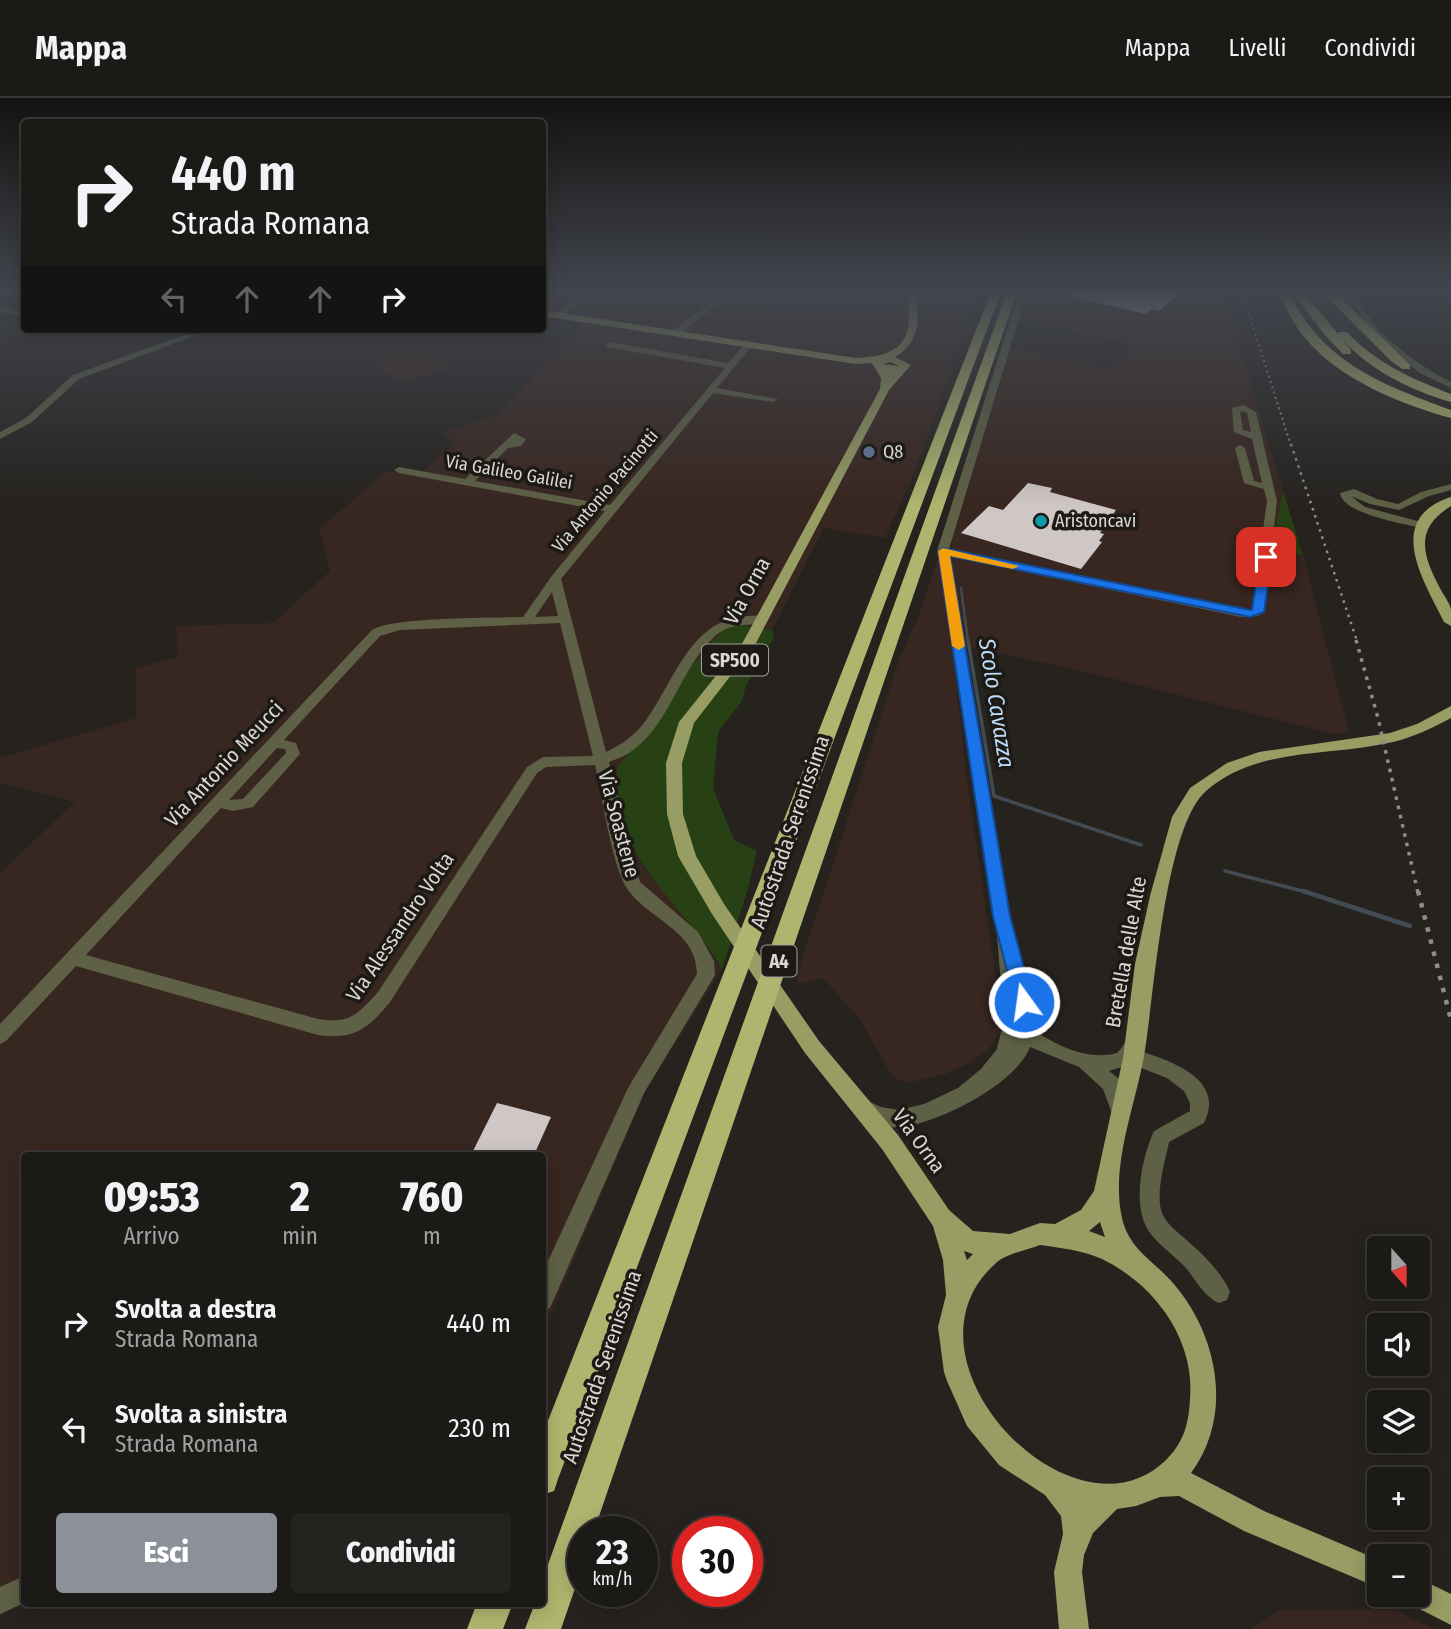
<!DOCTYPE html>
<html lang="it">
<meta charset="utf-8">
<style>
body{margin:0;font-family:"Fira Sans Condensed",sans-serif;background:#252320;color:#f1f3f6;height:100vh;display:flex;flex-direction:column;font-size:26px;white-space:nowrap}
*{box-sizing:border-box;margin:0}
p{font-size:23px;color:#a0a1a1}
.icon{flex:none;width:38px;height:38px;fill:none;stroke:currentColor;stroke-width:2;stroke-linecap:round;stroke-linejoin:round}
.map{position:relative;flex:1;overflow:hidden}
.side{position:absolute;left:21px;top:1054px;width:525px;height:455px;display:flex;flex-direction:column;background:#1c1a17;border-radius:7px;box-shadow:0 4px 18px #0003,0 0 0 2px #3a3836}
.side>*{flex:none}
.top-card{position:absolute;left:21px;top:21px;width:525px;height:214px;border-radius:7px;box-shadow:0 4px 18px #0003,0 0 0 2px #3a3836;background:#1c1a17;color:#f1f3f6;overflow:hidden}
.needle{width:46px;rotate:159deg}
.buttons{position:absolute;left:1367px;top:1138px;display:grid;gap:14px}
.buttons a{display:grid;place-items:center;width:63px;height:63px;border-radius:7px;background:#1c1a17;box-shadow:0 4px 18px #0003,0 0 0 2px #3a3836;font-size:35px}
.speed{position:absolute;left:567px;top:1418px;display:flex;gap:14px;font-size:35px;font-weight:700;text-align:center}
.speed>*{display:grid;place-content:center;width:91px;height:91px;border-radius:50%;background:#1c1a17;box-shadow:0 4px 18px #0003,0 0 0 2px #3a3836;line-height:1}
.speed small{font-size:18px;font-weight:400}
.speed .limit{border:10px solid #d22;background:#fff;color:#111}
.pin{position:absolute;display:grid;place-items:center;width:60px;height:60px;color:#fff;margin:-30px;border-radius:14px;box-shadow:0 4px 10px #0006}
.me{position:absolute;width:77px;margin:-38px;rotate:346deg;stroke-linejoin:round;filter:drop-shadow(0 0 5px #0008)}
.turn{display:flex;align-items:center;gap:24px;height:147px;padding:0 35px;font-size:32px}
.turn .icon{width:91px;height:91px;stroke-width:2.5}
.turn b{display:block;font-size:49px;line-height:60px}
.lanes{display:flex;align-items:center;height:66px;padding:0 35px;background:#0003;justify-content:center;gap:35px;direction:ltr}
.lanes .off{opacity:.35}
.eta{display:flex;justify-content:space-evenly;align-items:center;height:119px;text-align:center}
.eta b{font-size:42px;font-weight:800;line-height:49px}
.cta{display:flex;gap:14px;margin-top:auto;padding:14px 35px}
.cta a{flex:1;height:80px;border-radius:7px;background:#8c9099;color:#fff;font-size:28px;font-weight:800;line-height:80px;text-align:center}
.cta a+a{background:#252320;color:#f1f3f6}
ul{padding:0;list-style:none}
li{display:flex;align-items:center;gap:21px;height:105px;padding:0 35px}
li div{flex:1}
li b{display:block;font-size:26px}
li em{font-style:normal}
header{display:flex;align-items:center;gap:42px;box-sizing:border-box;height:98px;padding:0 35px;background:#1c1a17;border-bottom:2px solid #3a3836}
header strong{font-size:33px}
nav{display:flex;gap:38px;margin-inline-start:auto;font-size:24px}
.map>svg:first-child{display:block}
</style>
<header>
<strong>Mappa</strong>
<nav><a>Mappa</a><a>Livelli</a><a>Condividi</a></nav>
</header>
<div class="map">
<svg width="1451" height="1531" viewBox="0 0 1451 1531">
<rect width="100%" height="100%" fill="#26231f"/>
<g fill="#382620">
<polygon points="543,194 979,194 916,371 885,440 824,430 772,532 729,525 641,766 682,815 722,871 646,992 543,1234 542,1057 24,1057 24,1502 0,1518 0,775 75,704 0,685 0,660 136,620 136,570 178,559 176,528 273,525 330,473 319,431 387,373 418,378 454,345 443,334 497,317 584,224 543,213"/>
<polygon points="1028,194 1224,194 1283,393 1272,452 1303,457 1349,634 1335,636 1091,575 952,545 966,675 997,888 1000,935 987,953 968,966 945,976 907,985 892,978 861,923 828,885 820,880 799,886 796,880 899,562 920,515 938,459 952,451 951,439 1006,267 1010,248 1108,270 1117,268 1135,248 1019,220 1018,216"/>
<polygon points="351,231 450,231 437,243 434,251 451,272 396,284 344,233"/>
<polygon points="1280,1512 1395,1512 1435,1531 1251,1531"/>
</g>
<g fill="#284114">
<polygon points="1283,393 1303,457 1271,452"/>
<path d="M729 525 772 532 774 540 746 587 742 603 718 634 713 690 734 742 757 753 747 794 722 871C691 817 634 776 620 713 617 700 618 684 617 670L661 615 684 577Z"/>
</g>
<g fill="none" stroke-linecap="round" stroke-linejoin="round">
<polyline stroke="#424a52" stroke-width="2" points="915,198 935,197"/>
<polyline stroke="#424a52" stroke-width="2.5" points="961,490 968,543"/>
<g stroke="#424a52" stroke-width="3.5">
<polyline points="968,542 994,698 1141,747"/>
<polyline points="1225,773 1310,795"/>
</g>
<polyline stroke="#424a52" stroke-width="4.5" points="1303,793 1410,828"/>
<polygon fill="#010d1b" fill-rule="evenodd" points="875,194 911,194 920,198 915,201"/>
</g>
<g fill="#cfc7c5">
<polygon points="1068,194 1181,194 1159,213 1151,211 1146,216 1067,198"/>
<polygon points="1028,385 1052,390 1050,394 1116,412 1100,435 1104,436 1099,443 1102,444 1081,471 961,435 989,408 1003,412"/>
<polygon points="497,1005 551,1019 534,1057 471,1057"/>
</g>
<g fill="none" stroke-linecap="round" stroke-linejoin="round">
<g fill="#5e6145" fill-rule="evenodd">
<polygon points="0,194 19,194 6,199 0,198"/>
<polygon points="589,194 599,194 560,219 553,217"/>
<polygon points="725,194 734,194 677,238 671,238 671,234"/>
<path d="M1019 194H1027L949 451 1241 511H1252L1267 403 1264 391 1244 385 1235 350 1240 347 1245 350 1254 383 1262 385 1252 341 1234 334 1232 310 1244 307 1256 314 1277 403 1264 514 1258 518 1241 519 949 458 1016 863 1022 865 1033 901 1034 932C1057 948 1089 963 1117 955 1126 947 1127 933 1141 939L1144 944 1140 953C1171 963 1226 981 1204 1025L1169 1044C1165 1064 1155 1095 1162 1115 1167 1128 1183 1138 1192 1147 1206 1159 1223 1177 1230 1194L1227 1202 1219 1205C1204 1199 1196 1182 1186 1170 1174 1157 1158 1147 1148 1132 1132 1106 1142 1059 1154 1033L1190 1013V1005L1184 993 1167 980 1131 966 1109 973 1118 980 1130 1012 1127 1018 1120 1021 1113 1018 1103 991 1079 969 1030 949C1016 986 939 1025 901 1029 890 1031 880 1026 870 1023 862 1019 857 1017 853 1010L856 1004 863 1001 881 1009 899 1012 924 1006 958 990 981 971 997 951 1002 930 1003 912 997 837 937 453ZM1243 313 1247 315 1251 334 1243 332 1240 314Z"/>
<path d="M1335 194C1356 194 1364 214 1376 228 1382 236 1392 244 1400 251 1416 264 1432 274 1451 284V290L1420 275 1393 254 1369 231 1358 212Z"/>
<polygon points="0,210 24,215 24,219 0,214"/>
<polygon points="201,231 213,231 79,281 32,324 0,341 0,334 26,320 73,277"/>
<path d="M610 244 728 265 745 245H751V249L717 290 778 301 773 304 713 295 561 481 606 654C621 647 634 638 644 625 674 585 690 520 748 518 756 518 762 516 768 521 756 531 733 521 714 539 680 571 671 624 633 652 626 658 616 661 609 664L640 784 698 834 714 863 715 877 644 995 550 1210 542 1213V1176L628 990 697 876C697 833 650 822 628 792 612 770 602 697 595 667L546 669 537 675 390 904C368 931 354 942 318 937L76 868 6 943 0 946V926L372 532C392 519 493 520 523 519L551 479 605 413 399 375 394 372 399 369 465 381 514 335 526 341 521 348 508 350 475 383 610 407 725 270 607 249V245ZM552 494 558 518 535 519ZM560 525 593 658 543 659 527 669 378 894C357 917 350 926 318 921L86 857 221 710 233 713 253 709 300 656 296 645 284 642 380 538 400 532ZM277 650 285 651 286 655 243 701 229 702Z"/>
<path d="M1451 386V392L1429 398 1399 412 1370 406 1351 398 1365 409 1425 425V429L1421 430C1402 425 1343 416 1340 395L1354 391 1377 401 1398 406 1421 394Z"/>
<polygon points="24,1478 24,1505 0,1516 0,1489"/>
</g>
<g fill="#979d63" fill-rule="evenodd">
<path d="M907 194H915C920 221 920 244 895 259L911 267 889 292 756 545 694 625 682 665 683 716 696 758 724 806 819 943 898 1037 949 1112 973 1133 1010 1136 1040 1125 1055 1126 1081 1112 1094 1093 1123 960 1135 866 1150 798 1172 719 1190 690 1227 665 1259 654 1390 635 1417 626 1451 608V620C1432 630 1414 639 1393 644 1330 659 1258 648 1206 693 1164 730 1154 901 1144 958 1135 1008 1112 1064 1121 1115 1127 1151 1152 1161 1173 1185 1218 1237 1234 1317 1191 1375L1264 1413 1379 1462V1490L1244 1433 1179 1398 1160 1399 1136 1408 1117 1411 1093 1435 1084 1457 1082 1474 1089 1531H1059L1054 1474 1063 1436 1061 1418 1045 1397 999 1367 967 1328 947 1283 944 1274 938 1229 946 1197 943 1162 933 1128 882 1051 805 955 712 816 678 758 667 716 666 665 679 624 743 544 880 291 881 280 872 265 856 266 542 218V212L856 260C904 258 914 241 907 194ZM890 264 900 268 883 266ZM1100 1124 1105 1139 1089 1133ZM1040 1147C1061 1150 1082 1152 1102 1161 1154 1186 1195 1241 1190 1300 1189 1325 1184 1344 1166 1362 1073 1453 888 1260 996 1165 1006 1156 1027 1152 1040 1147ZM964 1153 973 1156 967 1162Z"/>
<path d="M1451 399V408C1413 431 1423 458 1441 492 1444 498 1450 505 1451 512 1451 517 1451 523 1451 528L1444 524C1424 483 1383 421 1451 399Z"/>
<polygon points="1418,1480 1451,1496 1451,1527 1408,1505 1404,1496 1418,1496"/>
</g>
<g fill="#aeb56e" fill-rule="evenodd">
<polygon points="991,194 1001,194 558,1381 554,1393 542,1397 542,1338"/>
<polygon points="1007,194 1017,194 594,1433 583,1433 583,1467 561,1531 525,1531 535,1505 542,1505 542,1483"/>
<path d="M1279 194H1289C1321 264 1383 287 1451 312V320C1402 307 1339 281 1306 241 1294 227 1286 211 1279 194Z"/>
<polygon points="1293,194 1304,194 1351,252 1351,256 1343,256 1324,236"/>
<polygon points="1322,194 1334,194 1341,200 1410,267 1410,271 1402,271 1391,263"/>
<path d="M1339 234H1347C1376 265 1412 281 1451 296V304C1409 292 1365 270 1338 236Z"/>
<polygon points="477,1505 513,1505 503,1531 467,1531"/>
</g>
<polyline stroke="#908d89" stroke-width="2" stroke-dasharray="2 3.5" stroke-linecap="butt" points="1242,194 1291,348"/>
<polyline stroke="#908d89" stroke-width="2.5" stroke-dasharray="2.5 5" stroke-linecap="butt" points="1291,346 1357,543"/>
<polyline stroke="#908d89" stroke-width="3.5" stroke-dasharray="3.5 6" stroke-linecap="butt" points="1356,542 1378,620 1418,795"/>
<polyline stroke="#908d89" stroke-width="4.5" stroke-dasharray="4.5 8" stroke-linecap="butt" points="1418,793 1451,922"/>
</g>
<linearGradient id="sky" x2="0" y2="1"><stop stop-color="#151311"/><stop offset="0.47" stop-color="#41454d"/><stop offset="1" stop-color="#41454d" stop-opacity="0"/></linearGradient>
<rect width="1451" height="409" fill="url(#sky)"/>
<polygon fill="#1a73e8" stroke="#114b97" stroke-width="2" points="943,450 1250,512 1252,512 1260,459 1266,455 1272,459 1264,514 1250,519 950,458 1010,818 1033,904 1031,909 1024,911 1018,909 1015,904 993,818 938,453"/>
<polygon fill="#f59e0b" points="943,450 1019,468 1013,471 950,458 965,548 959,552 952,548 938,453"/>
<circle fill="#5c6f8a" stroke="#1d1a15" stroke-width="2.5" cx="869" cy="354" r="7"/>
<circle fill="#0f9aa8" stroke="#1d1a15" stroke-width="2.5" cx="1041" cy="423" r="7"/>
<g text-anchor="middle" stroke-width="7" stroke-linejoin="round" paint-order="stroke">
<g font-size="18" fill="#dad8d4" stroke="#1d1a15" text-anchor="start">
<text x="883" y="360">Q8</text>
<text x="1055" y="429">Aristoncavi</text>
</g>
<g font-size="18" fill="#dad8d4" stroke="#1d1a15">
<text transform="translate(509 374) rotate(10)" y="6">Via Galileo Galilei</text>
<text transform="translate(605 393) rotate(-50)" y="6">Via Antonio Pacinotti</text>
</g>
<g fill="#1d1a15" stroke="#a19f9b" stroke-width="2">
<rect x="702" y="546.5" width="66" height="31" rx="5"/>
<rect x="761.5" y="847.5" width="35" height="31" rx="5"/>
</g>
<g font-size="19" font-weight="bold" fill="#dad8d4">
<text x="735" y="569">SP500</text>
<text x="779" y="870">A4</text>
</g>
<g font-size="21" fill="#dad8d4" stroke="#1d1a15">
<text transform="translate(747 493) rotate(-61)" y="7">Via Orna</text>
<text transform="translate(224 666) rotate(-47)" y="7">Via Antonio Meucci</text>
<text transform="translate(619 726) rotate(75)" y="7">Via Soastene</text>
<text transform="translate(790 734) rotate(-71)" y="7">Autostrada Serenissima</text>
<text transform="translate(400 829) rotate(-56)" y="7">Via Alessandro Volta</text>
<text transform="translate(1126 854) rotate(-80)" y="7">Bretella delle Alte</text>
<text transform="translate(919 1043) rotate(54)" y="7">Via Orna</text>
<text transform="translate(602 1269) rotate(-71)" y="7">Autostrada Serenissima</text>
</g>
<g font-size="23" font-style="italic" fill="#bcdaf5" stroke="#1d1a15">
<text transform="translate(997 605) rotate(81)" y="8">Scolo Cavazza</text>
</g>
</g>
</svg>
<div class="buttons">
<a><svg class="needle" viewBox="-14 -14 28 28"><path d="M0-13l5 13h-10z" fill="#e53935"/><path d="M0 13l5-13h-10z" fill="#a0a1a1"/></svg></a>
<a><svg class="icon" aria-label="sound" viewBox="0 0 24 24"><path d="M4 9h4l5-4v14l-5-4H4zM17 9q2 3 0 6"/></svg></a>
<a><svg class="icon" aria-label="layers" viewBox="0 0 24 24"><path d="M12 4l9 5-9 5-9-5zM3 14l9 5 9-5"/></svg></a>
<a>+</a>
<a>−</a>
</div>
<div class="speed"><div>23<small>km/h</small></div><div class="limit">30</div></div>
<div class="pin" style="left:1266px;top:459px;background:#d93025"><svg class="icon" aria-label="arrive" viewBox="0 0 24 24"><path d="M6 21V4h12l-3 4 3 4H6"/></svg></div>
<svg class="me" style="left:1024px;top:904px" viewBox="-20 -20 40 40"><circle r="17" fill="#1a73e8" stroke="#fff" stroke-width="3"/><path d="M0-11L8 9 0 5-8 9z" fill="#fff"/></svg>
<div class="top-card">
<div class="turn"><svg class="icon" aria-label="right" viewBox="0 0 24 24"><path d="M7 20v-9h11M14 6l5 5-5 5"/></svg><div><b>440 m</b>Strada Romana</div></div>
<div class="lanes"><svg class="icon off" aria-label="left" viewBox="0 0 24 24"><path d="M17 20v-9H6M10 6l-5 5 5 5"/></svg><svg class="icon off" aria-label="ahead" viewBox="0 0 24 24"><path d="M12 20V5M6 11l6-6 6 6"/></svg><svg class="icon off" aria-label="ahead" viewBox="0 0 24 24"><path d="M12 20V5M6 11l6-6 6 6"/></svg><svg class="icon" aria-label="right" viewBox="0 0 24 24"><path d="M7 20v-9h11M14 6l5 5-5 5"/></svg></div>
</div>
<section class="side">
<div class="eta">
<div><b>09:53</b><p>Arrivo</p></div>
<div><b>2</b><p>min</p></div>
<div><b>760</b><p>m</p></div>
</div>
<ul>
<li><svg class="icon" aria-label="right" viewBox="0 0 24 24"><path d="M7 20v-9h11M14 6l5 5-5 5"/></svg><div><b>Svolta a destra</b><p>Strada Romana</p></div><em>440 m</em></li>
<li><svg class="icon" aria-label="left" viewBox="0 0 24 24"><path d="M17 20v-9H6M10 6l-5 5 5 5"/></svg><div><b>Svolta a sinistra</b><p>Strada Romana</p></div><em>230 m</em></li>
</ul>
<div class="cta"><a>Esci</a><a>Condividi</a></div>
</section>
</div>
